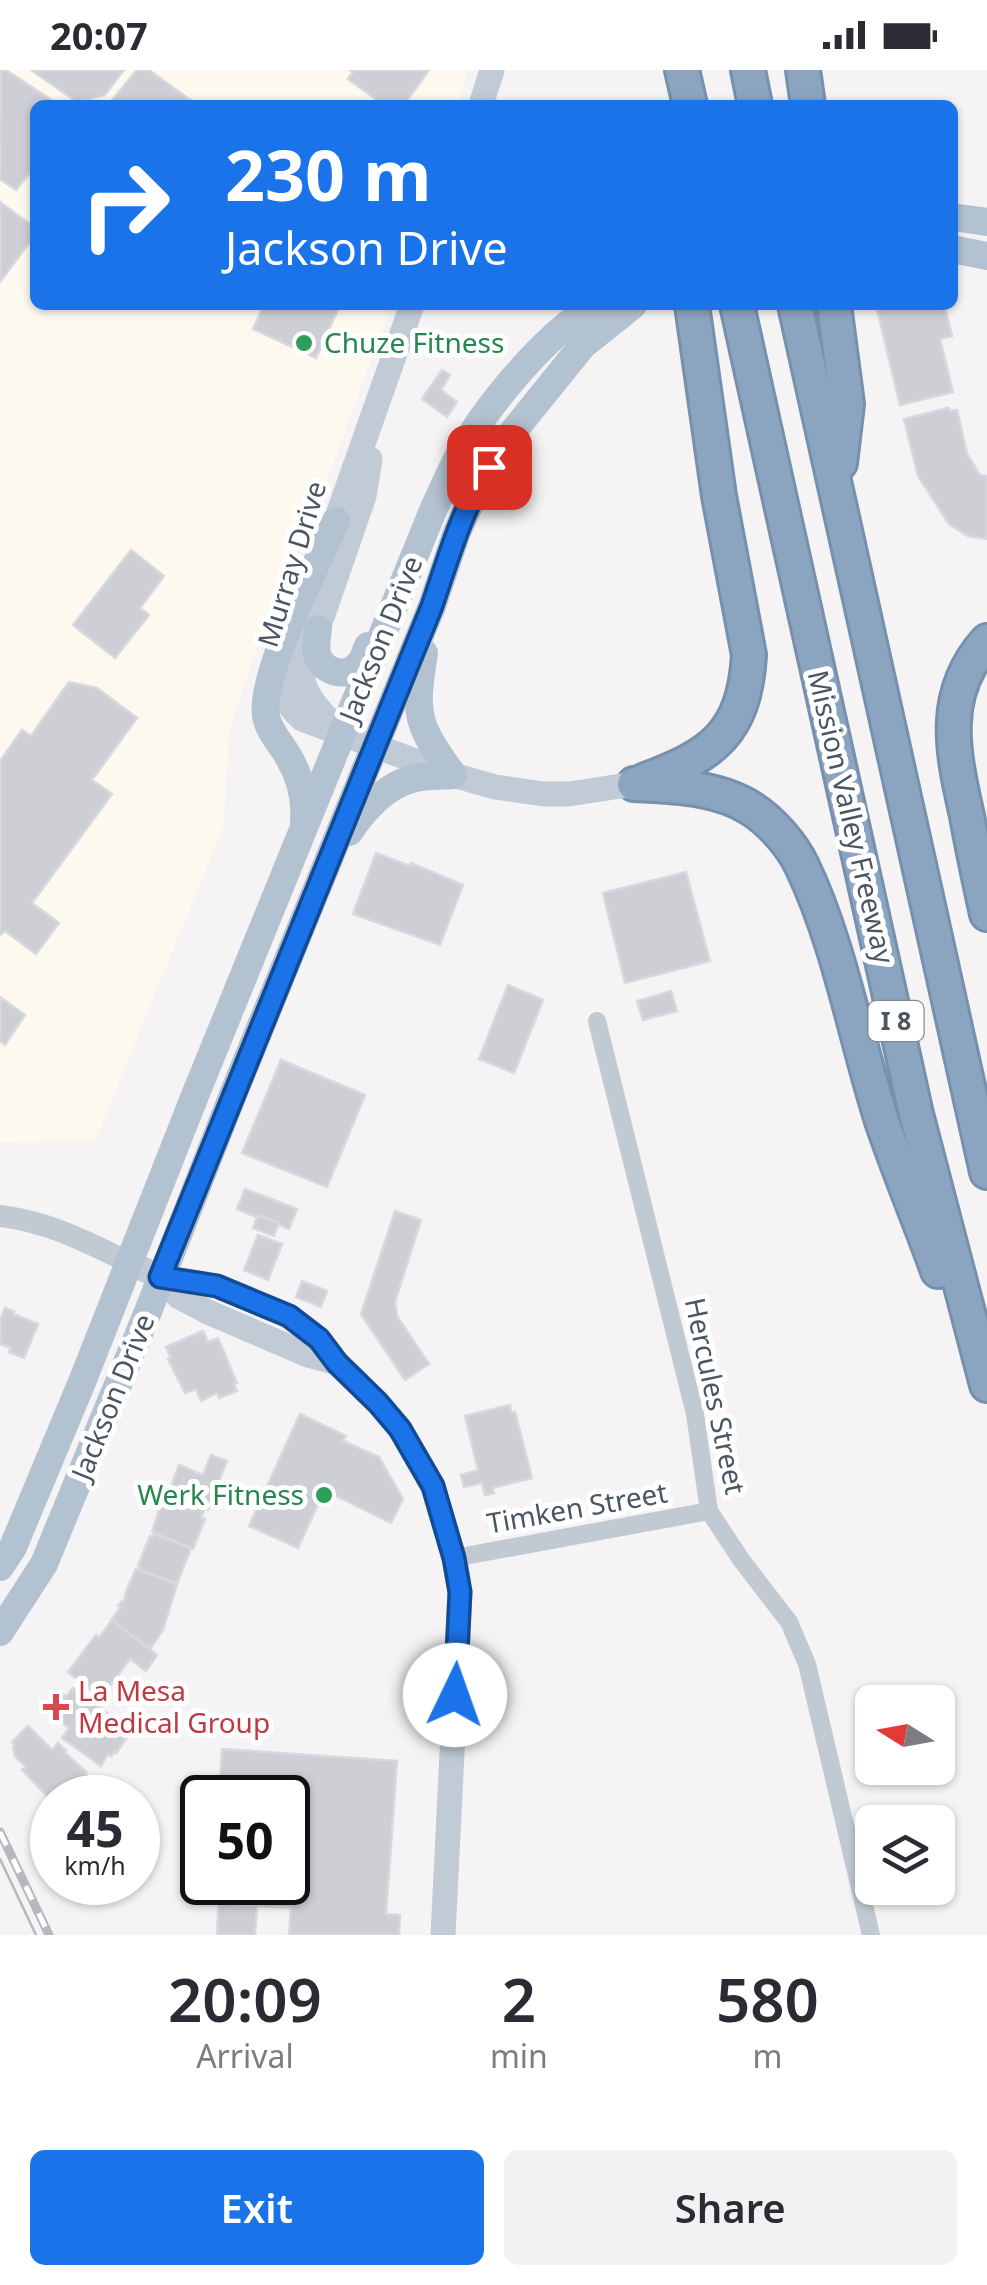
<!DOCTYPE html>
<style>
body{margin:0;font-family:"Noto Sans",sans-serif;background:#f2f2f3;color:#2b2b33;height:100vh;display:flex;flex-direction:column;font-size:38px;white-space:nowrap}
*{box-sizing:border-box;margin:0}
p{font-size:32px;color:#7c7c81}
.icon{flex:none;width:55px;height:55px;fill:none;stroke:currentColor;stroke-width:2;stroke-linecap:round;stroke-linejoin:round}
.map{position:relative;height:1865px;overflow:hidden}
.details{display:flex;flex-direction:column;background:#fff;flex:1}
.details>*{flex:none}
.hud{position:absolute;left:30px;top:30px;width:928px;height:210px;border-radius:15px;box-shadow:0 2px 8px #0004;background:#1a73e8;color:#fff;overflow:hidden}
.needle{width:65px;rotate:281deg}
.fabs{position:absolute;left:855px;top:1615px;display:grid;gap:20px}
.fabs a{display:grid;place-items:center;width:100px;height:100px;border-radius:15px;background:#fff;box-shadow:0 2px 8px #0004;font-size:50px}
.speed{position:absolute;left:30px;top:1705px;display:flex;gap:20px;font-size:50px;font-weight:700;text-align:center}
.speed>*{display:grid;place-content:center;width:130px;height:130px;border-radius:50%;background:#fff;box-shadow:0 2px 8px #0004;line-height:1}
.speed small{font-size:25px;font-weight:400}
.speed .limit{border:5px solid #111;border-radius:15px;background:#fff;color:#111}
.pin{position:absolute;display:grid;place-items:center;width:85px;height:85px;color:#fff;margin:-42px;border-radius:20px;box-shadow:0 5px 15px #0006}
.me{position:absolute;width:110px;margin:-55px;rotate:3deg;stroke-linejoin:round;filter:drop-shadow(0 0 8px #0008)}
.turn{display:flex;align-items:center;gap:35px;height:210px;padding:0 30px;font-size:45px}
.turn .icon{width:130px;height:130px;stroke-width:2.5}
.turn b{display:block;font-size:70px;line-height:85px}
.eta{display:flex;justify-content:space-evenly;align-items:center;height:170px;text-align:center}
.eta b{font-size:60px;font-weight:600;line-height:70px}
.button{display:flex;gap:20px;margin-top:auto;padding:20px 30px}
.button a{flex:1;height:115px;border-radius:15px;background:#1a73e8;color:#fff;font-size:40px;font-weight:600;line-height:115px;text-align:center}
.button a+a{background:#f2f2f3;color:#2b2b33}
.status{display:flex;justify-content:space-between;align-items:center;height:70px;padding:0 50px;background:#fff;direction:ltr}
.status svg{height:28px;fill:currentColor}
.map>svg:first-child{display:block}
</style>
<div class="status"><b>20:07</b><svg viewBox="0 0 49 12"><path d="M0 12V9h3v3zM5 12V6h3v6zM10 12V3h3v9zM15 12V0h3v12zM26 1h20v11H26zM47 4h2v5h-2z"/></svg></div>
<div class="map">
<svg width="987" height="1865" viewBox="0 0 987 1865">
<rect width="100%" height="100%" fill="#f5f3f3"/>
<polygon fill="#fdf9ef" points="0,0 468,0 457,35 35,35 35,235 391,235 336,386 256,580 229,661 224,755 95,1071 0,1072"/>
<g fill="#cdcfd5" stroke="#d7d9de" stroke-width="2.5">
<polygon points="1,0 6,0 59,35 35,35 35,96 16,120 0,109"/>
<polygon points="31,0 124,0 105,25 77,32"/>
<polygon points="137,0 149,0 197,35 108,35"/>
<polygon points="350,0 429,0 404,35 384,35 348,9 353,2"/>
<polygon points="0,132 35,158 35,165 0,212"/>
<polygon points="952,228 954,235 945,237 952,266 940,269 953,322 900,335 876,235 952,235"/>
<polygon points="264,235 340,235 316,288 253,259"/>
<polygon points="442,300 450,305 441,320 457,332 447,347 422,329"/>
<polygon points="948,338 950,341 957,340 967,384 980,405 987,406 987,469 968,466 949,454 918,406 904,349"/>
<polygon points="131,480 164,506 140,538 149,545 115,588 73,555"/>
<polygon points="69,612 97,618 137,648 92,710 112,724 32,833 59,853 36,884 5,861 0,865 0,691 22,660 31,666"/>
<polygon points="376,783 410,796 411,793 463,815 440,875 353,844"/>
<polygon points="686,802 710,891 625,913 603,823"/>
<polygon points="508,915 543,930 514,1003 479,989"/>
<polygon points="671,921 677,941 643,950 637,931"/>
<polygon points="0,927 25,945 5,975 0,971"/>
<polygon points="281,990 365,1025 327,1117 242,1083"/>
<polygon points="245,1119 297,1139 289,1159 258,1145 257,1147 237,1139"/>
<polygon points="395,1141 421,1150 395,1232 397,1246 429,1294 405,1310 361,1244"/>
<polygon points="258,1145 279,1153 274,1166 253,1158"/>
<polygon points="258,1165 282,1174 268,1210 244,1200"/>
<polygon points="302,1211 327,1221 321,1237 296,1227"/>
<polygon points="5,1238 14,1241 13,1244 38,1254 24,1288 9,1282 11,1278 0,1274 0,1250"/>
<polygon points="203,1261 208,1272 218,1268 237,1313 234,1314 237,1321 219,1328 217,1323 201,1331 196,1319 185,1323 168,1289 171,1288 166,1277"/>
<polygon points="510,1335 511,1343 515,1342 532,1408 492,1418 494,1423 485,1425 482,1413 464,1417 461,1405 478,1400 465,1346"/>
<polygon points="300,1344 346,1366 343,1371 379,1387 403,1429 391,1453 336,1426 319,1432 298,1478 249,1456"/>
<polygon points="211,1385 227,1391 208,1440 168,1425 179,1395 203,1405"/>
<polygon points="164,1425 189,1437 191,1433 205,1438 201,1448 205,1449 193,1479 152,1462"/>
<polygon points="154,1464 191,1478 177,1514 139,1500 141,1497 138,1496 150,1466 152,1467"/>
<polygon points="136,1499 177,1514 163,1560 150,1579 111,1550 121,1537 118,1536 122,1531 124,1532 127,1519"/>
<polygon points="112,1550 157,1585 146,1601 130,1589 101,1628 68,1602 96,1565 99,1568"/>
<polygon points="73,1618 132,1661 116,1683 115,1681 111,1686 108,1684 101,1696 62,1668 69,1658 46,1641 60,1622 66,1627"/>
<polygon points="28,1656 52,1680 58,1673 66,1681 64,1682 86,1702 84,1703 99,1715 97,1716 111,1728 51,1726 49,1728 22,1700 26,1697 15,1686 13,1677 15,1675 12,1672"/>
<polygon points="222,1679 397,1691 386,1844 400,1845 399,1865 289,1865 291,1838 234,1834 236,1812 288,1812 288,1728 219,1728"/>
<polygon points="104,1812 135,1812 135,1817 108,1829 106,1825 103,1825"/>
<polygon points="219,1828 231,1828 231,1834 257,1835 255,1865 217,1865"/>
</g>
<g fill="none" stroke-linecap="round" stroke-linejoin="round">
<g stroke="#7690ad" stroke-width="38">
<g id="motorway">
<polyline points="682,0 690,35"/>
<polyline points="748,0 755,35"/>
<polyline points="803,0 808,35"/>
<polyline points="737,235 916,1044 987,1315"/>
<polyline points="795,235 987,1102"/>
<polyline points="834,235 847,334 840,393"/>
<path d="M987 571C939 625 953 683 967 746 973 779 980 812 987 844"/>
<path d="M643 711C713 685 744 664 749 585L719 426 692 235"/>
<path d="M634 714C674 716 718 717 752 739 772 752 792 775 802 796 839 873 856 969 882 1051 899 1101 920 1151 938 1201"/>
</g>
</g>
<g stroke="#c1cad2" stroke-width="18">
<polyline points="597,951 695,1344 709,1441 742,1491 789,1552 807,1594 871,1865"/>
<polyline points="454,1488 709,1441"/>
</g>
<path stroke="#c1cad2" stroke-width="22" d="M0 1146C46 1151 87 1172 128 1192"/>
<g stroke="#c1cbd6" stroke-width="25">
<polyline points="481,35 492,0"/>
<polyline points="329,470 412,235"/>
<path d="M306 542C299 565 282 613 291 637 293 641 298 645 302 649L453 705 495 717 544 724H569L634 714"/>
<path d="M335 656C300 622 292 604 318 559L364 426 370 389"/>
<polyline points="128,1192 160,1207 217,1216 289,1246 319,1269 337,1293 378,1333 400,1359 433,1417 454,1488"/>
<polyline points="160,1207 179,1227 208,1242 308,1285 337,1293"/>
<polyline points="443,1865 460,1522 456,1497"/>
</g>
<g stroke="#b3c2d1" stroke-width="28">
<polyline points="952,147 987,152"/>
<polyline points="952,179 987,186"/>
<path d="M318 559C317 567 315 576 317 584 321 600 343 609 356 597 363 592 365 583 368 576"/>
<path d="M304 752C306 729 300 706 288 686 280 672 269 662 266 646 260 604 317 494 336 451"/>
<path d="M349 762C364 740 385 716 412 709 424 705 440 706 453 705 416 654 414 645 424 583"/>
<path d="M0 1497 13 1477 82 1312 196 1023 434 438C441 424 447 409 454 395 481 341 543 267 594 235"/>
<polyline points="0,1562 44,1494 147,1244 236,1017 432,536 457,462 480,411 508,368 583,275 633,235"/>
</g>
<use href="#motorway" stroke="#8ba5c1" stroke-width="32"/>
<polyline stroke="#b5b8bd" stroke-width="2.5" points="0,1789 36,1865"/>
<g stroke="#b5b8bd" stroke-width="9">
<polyline id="rail" points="0,1762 49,1865"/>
</g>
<use href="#rail" stroke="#fff" stroke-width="5" stroke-dasharray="15" stroke-linecap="butt"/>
</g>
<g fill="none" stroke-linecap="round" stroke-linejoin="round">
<g stroke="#114b97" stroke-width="25">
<path id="route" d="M455 1625 460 1522 454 1488 433 1416 400 1359 378 1333 337 1293 319 1269 289 1246 217 1216 160 1207 432 536C448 489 462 439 489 397"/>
</g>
<use href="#route" stroke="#1a73e8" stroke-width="18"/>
</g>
<g fill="#2e9e5b" stroke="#fff" stroke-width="4">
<circle cx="304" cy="273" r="10"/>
<circle cx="324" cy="1425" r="10"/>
</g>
<path fill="#e0444e" stroke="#fff" stroke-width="4" d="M51 1622h10v10h10v10h-10v10h-10v-10h-10v-10h10z"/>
<g text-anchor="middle" stroke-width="10" stroke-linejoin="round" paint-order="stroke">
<rect fill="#fff" stroke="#808990" stroke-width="2.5" x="868.5" y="931" width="55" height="40" rx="8"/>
<g font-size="25" font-weight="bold" fill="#4a5661">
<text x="896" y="960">I 8</text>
</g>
<g font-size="28" fill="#27864d" stroke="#fff" text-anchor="start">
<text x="324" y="283">Chuze Fitness</text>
<text x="304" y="1435" text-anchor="end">Werk Fitness</text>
</g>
<g font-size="28" fill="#4a5661" stroke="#fff">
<text transform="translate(292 494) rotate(-73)" y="10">Murray Drive</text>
<text transform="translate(381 569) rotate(-68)" y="10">Jackson Drive</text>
<text transform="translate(851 747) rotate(77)" y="10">Mission Valley Freeway</text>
<text transform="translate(715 1326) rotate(78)" y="10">Hercules Street</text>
<text transform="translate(113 1327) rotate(-68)" y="10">Jackson Drive</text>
<text transform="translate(577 1438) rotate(-10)" y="10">Timken Street</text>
</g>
<g font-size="28" fill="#be3a42" stroke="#fff" text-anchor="start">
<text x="78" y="1631">La Mesa<tspan x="78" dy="32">Medical Group</tspan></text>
</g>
</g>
</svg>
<div class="fabs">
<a><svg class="needle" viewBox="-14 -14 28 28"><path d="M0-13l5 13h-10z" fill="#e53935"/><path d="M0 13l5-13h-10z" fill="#7c7c81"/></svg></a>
<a><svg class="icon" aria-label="layers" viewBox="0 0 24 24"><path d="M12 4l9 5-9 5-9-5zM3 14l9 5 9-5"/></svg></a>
</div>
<div class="speed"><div>45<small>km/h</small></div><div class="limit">50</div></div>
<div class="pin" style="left:489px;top:397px;background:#d93025"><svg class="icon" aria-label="arrive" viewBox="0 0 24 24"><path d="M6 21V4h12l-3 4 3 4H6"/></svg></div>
<svg class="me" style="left:455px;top:1625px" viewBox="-20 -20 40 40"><circle r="19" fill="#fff"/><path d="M0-13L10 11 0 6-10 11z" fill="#1a73e8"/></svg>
<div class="hud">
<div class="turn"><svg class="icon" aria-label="right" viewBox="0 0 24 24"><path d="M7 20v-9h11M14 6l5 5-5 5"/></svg><div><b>230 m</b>Jackson Drive</div></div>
</div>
</div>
<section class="details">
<div class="eta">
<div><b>20:09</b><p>Arrival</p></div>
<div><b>2</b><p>min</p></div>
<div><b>580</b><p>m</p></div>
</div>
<div class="button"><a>Exit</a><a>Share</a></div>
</section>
